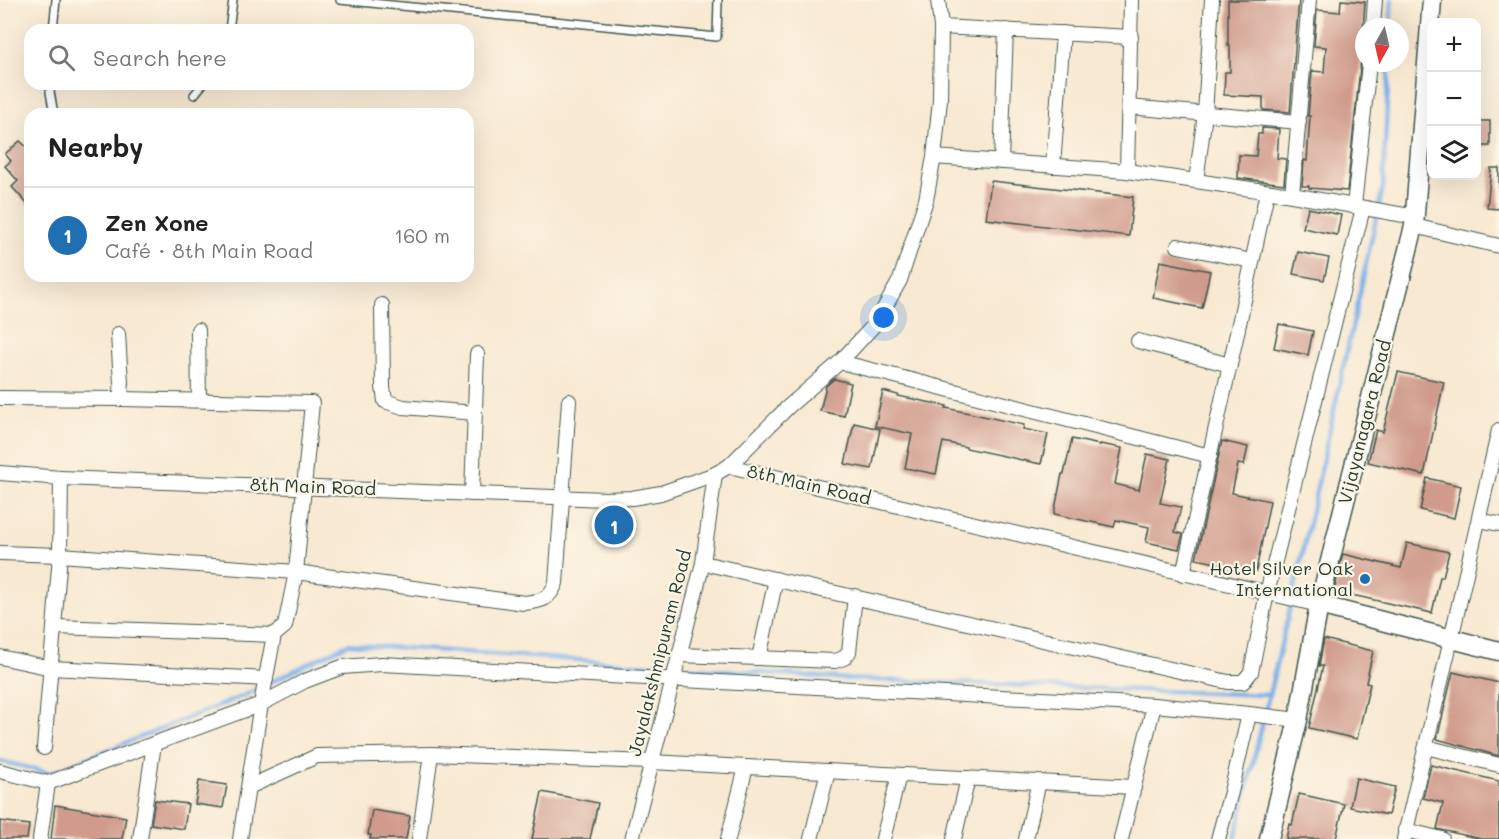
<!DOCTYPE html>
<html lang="en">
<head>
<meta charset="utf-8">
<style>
  body { margin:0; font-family:Mali,sans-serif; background:#f6f6f6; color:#222 }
  .controls { position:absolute; right:18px; top:18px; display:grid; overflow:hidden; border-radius:12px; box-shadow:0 6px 24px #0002 }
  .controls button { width:54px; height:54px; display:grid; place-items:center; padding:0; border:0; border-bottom:2px solid #e0e0e0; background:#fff; color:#222; font:30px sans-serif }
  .compass { position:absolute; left:1355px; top:18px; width:54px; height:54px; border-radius:50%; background:#fff; box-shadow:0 6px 24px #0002; rotate:188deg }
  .you { position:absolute; left:884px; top:318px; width:21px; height:21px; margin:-15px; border:4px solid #fff; border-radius:50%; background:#1a73e8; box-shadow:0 0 0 9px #1a73e833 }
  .badge { display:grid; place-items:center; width:39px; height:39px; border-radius:50%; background:#1f6fb2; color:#fff; font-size:20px; font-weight:700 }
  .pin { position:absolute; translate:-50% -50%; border:3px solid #fff; box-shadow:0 2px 6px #0006 }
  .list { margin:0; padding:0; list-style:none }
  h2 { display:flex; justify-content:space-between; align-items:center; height:78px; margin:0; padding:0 24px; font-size:26px }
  h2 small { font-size:20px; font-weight:400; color:#767676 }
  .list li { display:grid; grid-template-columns:39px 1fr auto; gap:18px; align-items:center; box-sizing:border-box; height:96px; padding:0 24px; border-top:2px solid #e0e0e0 }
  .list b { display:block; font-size:22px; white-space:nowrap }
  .list p { margin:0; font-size:20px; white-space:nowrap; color:#767676 }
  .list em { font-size:20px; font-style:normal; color:#767676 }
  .icon { flex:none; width:33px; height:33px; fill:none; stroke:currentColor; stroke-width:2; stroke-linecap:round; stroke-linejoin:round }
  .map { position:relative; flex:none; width:1499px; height:839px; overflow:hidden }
  .search { position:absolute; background:#fff; box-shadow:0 6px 24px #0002; left:24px; top:24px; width:450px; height:66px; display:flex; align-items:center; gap:15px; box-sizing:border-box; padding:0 21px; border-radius:18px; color:#767676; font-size:22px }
  .panel { position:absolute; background:#fff; box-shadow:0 6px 24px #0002; left:24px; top:108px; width:450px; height:174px; border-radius:18px }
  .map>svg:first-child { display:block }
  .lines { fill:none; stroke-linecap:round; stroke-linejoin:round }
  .stream { stroke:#7db1ea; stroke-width:4.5 }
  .building { fill:#d09b8c }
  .service-casing { stroke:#40574c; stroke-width:10 }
  .minor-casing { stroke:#40574c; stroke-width:16 }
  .tertiary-casing { stroke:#40574c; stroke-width:21 }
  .service { stroke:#fff; stroke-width:7 }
  .minor { stroke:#fff; stroke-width:14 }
  .tertiary { stroke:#fff; stroke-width:18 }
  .poi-dot { fill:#1f6fb2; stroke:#fcf5e5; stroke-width:2 }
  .labels { text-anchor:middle; stroke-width:4.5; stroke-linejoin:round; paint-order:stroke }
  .street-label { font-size:18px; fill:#1f3d34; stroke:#fcf5e5 }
  .poi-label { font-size:18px; fill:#1f3d34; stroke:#fcf5e5; text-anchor:end }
</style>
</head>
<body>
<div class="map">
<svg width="1499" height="839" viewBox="0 0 1499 839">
  <rect width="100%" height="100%" fill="#fcf5e5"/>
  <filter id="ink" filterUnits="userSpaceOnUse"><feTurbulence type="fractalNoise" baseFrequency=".0167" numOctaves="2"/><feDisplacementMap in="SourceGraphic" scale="12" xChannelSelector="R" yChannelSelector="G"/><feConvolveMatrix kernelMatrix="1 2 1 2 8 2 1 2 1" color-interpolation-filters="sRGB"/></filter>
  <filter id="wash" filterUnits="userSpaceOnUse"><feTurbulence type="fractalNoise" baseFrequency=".008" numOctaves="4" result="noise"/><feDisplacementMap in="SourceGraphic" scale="24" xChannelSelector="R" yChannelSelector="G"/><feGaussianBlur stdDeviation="1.35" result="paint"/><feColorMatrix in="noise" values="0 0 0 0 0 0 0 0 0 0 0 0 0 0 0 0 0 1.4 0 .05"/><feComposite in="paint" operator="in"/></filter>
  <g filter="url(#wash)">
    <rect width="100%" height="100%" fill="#f8e9d2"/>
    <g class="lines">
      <g class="stream">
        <polyline points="1390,27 1392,0"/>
        <polyline points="269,683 348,644 850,679 1269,695 1298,574 1383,187 1389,63"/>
        <polyline points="0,761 50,773 243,696 261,687"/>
        <polyline points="1235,839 1269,695"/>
      </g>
    </g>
    <g id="blocks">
      <g class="building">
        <polygon points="1228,0 1299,0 1290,112 1263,110 1263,97 1224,95 1225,72 1230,72 1230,45 1228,45"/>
        <polygon points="1341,0 1365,2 1361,59 1347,191 1309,188 1309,186 1302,186 1304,160 1307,161 1310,116 1308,116 1312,71 1324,72 1326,47 1314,46 1317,10 1340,12"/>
        <rect x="1476" y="121" width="14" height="25"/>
        <polygon points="1262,128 1279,129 1277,158 1286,159 1284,184 1238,178 1239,155 1256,156 1258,134 1262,134"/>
        <polygon points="20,141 30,150 30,207 12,187 18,181 5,166 11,161 5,154"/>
        <polygon points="1491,168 1499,168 1499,209 1487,208"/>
        <polygon points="991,181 1133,197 1129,236 986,219"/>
        <polygon points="1308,208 1341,215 1337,235 1303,228"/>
        <polygon points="1298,252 1329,258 1324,280 1293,274"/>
        <polygon points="1160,261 1210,271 1202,308 1153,298"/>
        <polygon points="1279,324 1313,331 1308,355 1274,348"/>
        <polygon points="1398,372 1444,382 1424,475 1368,462 1376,430 1383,432"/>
        <polygon points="834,379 851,383 844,416 820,411 826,386"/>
        <polygon points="883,391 898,395 898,396 947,406 946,408 1024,425 1023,429 1048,434 1041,464 966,448 966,447 943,442 936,474 905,468 912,434 875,426"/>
        <polygon points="854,423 880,429 872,469 845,464"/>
        <polygon points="1072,439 1100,445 1100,444 1122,448 1115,484 1139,490 1147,454 1170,459 1160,503 1181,507 1175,532 1183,534 1179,549 1146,542 1149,527 1116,520 1114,527 1054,514 1062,474 1064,474"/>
        <polygon points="1222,441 1248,447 1244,465 1238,464 1232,493 1270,501 1256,571 1196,559"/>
        <polygon points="1427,478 1461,486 1454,518 1420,510"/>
        <polygon points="1407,543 1449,552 1443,577 1440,577 1432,613 1334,591 1343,554 1401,568"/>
        <polygon points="1324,639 1373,651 1366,683 1370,684 1357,739 1309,728 1323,666 1319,666"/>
        <polygon points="1453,672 1499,683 1499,756 1437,739"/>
        <polygon points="1431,765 1499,781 1499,839 1481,839 1437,829 1443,803 1423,798"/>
        <polygon points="1356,778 1395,787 1388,815 1350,807"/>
        <polygon points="199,781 227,785 223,808 195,804"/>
        <polygon points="542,792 598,803 590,839 532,839"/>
        <polygon points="1299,794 1344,804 1336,839 1286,839 1289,824 1292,825"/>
        <polygon points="155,800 188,804 184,829 151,824"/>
        <polygon points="55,805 126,817 122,839 51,839"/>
        <polygon points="372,810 410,816 406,839 370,839 371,835 368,835"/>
        <polygon points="0,821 29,825 27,839 0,839"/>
      </g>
    </g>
  </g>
  <g filter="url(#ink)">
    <use href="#blocks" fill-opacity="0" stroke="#40574c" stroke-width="1.5"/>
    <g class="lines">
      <g class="service-casing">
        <g id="service">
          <polyline points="340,0 717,37 718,0"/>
          <polyline points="53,30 56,0"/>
          <polyline points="229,30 233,0"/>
          <polyline points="51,84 50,92 54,114"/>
          <polyline points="194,95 203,84"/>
        </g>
      </g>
      <g class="minor-casing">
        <g id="minor">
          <polyline points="941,27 1131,37"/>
          <polyline points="1373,27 1375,0"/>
          <polyline points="1129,107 1299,122"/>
          <polyline points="934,157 1127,171 1292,195 1415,217"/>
          <polyline points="1001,162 1006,30"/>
          <polyline points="1053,166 1063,33"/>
          <polyline points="1127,171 1131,0"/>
          <polyline points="1196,181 1205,114 1212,0"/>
          <polyline points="1292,195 1309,0"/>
          <polyline points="1354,206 1369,63"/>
          <polyline points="1414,226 1499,246"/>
          <polyline points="1178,246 1252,261"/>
          <polyline points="382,305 383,387 385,401 403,407 475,413"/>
          <polyline points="198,330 199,400"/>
          <polyline points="118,334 122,399"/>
          <polyline points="1138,341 1230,365"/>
          <polyline points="840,362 1210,456"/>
          <polyline points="0,398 122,399 312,403 296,572 285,626 274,635 261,704 240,839"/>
          <polyline points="729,466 1319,605"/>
          <polyline points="0,473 61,478 605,499 632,498 661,493 715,474 729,466 788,407 840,362 876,323 900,280 926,200 934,157 940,100 941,27 938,0"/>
          <polyline points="472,494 477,354"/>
          <polyline points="1479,520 1499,524"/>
          <path d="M0,553L60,555L296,572L524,603C542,601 549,600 556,583L569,401"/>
          <polyline points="703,563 1228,682 1243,682 1251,672 1267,593 1363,208"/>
          <polyline points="1183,574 1236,338 1267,192"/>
          <polyline points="55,627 274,635"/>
          <polyline points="679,655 835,661 844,658 849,652 855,596"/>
          <polyline points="0,657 51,668 266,679"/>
          <polyline points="759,658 776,579"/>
          <polyline points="1426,747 1499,765"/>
          <polyline points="44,748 60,555 61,478"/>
          <polyline points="0,771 48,783 261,704 305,681 342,667 382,664 1154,705 1249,714 1298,720"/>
          <polyline points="249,787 317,756 431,754 651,762 1134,787"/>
          <polyline points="1405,830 1442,839"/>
          <polyline points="40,839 48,783"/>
          <polyline points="140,839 154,744"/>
          <polyline points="419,839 431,754"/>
          <polyline points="632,839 703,563 715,474"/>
          <polyline points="728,839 746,767"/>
          <polyline points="811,839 828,771"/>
          <polyline points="883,839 899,775"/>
          <polyline points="954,839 968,778"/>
          <polyline points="1026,839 1039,781"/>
          <polyline points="1121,839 1154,705"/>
          <polyline points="1218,839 1231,792 1249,714"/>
          <polyline points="1404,839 1451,639 1499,430"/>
        </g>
      </g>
      <g class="tertiary-casing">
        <g id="tertiary">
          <polyline points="1319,605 1499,651"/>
          <polyline points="1269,839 1298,720 1319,605 1414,226 1432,0"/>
        </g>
      </g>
      <use href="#service" class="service"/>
      <use href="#minor" class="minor"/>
      <use href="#tertiary" class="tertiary"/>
    </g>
  </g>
  <circle class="poi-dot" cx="1365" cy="579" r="6"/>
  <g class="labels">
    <g class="street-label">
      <text transform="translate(1365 422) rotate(-76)" y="6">Vijayanagara Road</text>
      <text transform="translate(809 485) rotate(13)" y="6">8th Main Road</text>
      <text transform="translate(313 487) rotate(2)" y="6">8th Main Road</text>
      <text transform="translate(660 653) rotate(-76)" y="6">Jayalakshmipuram Road</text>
    </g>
    <g class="poi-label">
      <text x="1353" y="575">Hotel Silver Oak<tspan x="1353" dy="21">International</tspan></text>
    </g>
  </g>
</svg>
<div class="controls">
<button>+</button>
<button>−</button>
<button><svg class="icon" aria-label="layers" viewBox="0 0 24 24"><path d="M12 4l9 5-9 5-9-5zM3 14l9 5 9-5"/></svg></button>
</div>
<svg class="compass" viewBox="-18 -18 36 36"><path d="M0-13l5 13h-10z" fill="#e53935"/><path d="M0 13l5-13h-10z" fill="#767676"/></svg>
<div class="you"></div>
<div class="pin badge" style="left:614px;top:525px">1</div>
<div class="search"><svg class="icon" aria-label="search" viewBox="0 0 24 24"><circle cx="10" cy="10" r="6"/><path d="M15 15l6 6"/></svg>Search here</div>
<section class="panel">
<h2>Nearby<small></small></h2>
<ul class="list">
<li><span class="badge">1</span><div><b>Zen Xone</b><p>Café · 8th Main Road</p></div><em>160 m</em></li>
</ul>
</section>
</div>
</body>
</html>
